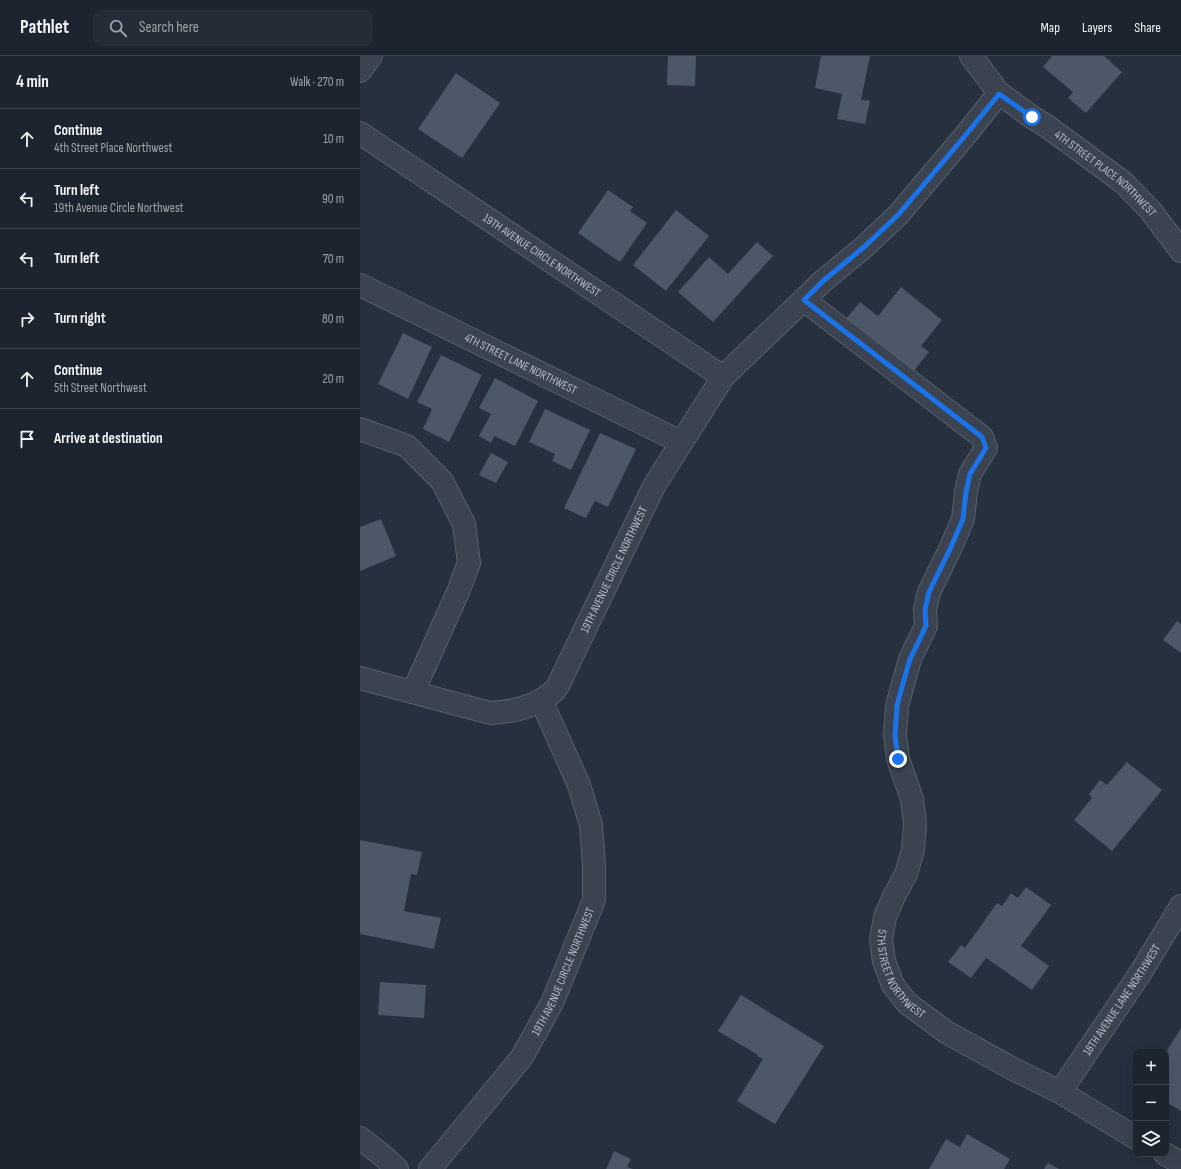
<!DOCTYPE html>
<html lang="en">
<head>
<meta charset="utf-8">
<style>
  body { margin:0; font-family:"Sofia Sans Condensed",sans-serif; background:#252c37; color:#f1f3f6 }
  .controls { position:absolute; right:12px; bottom:12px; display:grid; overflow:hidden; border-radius:8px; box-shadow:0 4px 16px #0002 }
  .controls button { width:36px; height:36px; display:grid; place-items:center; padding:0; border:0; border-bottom:1px solid #3a414b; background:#1c242f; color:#f1f3f6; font:20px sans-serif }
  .stop { position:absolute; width:12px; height:12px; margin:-9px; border:3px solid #1a73e8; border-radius:50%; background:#fff }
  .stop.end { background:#1a73e8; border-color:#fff; box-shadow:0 1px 4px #0008 }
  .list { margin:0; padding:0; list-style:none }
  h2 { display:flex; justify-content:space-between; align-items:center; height:52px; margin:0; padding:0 16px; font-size:17px }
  h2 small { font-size:13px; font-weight:400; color:#a0a4aa }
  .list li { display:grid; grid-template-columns:26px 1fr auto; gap:12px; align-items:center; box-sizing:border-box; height:60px; padding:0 16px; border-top:1px solid #3a414b }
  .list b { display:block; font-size:15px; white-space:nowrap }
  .list p { margin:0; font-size:13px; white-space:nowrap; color:#a0a4aa }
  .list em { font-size:13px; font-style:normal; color:#a0a4aa }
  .icon { flex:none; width:22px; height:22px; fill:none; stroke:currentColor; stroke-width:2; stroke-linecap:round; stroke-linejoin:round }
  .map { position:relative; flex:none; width:821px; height:1113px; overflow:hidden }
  header { display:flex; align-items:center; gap:24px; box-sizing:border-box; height:56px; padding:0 20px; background:#1c242f; border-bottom:1px solid #3a414b }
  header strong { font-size:19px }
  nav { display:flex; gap:22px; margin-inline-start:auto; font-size:14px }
  .search { width:280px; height:36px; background:#252c37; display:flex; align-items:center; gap:10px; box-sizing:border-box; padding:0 14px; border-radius:8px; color:#a0a4aa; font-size:15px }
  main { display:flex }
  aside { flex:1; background:#1c242f }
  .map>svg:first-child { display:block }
  .building { fill:#4c5768 }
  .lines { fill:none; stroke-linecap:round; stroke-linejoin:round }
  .minor-casing { stroke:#58606d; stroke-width:24 }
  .minor { stroke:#3a434f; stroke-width:22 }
  .route { stroke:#1a73e8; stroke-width:5 }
  .labels { text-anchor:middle; stroke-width:4; stroke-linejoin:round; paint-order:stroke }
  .street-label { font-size:12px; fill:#b7beca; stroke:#1f2734 }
</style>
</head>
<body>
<header>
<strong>Pathlet</strong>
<div class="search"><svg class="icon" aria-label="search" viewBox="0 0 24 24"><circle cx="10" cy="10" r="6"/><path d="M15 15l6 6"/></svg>Search here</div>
<nav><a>Map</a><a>Layers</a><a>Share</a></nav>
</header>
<main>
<aside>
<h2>4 min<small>Walk · 270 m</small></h2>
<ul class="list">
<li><svg class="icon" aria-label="ahead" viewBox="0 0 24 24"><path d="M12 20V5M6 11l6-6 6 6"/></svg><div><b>Continue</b><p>4th Street Place Northwest</p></div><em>10 m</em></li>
<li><svg class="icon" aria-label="left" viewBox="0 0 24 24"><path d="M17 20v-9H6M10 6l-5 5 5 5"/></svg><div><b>Turn left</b><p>19th Avenue Circle Northwest</p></div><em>90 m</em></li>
<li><svg class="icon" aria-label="left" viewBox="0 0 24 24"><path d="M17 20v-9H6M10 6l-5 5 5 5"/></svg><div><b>Turn left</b></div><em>70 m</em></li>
<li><svg class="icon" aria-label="right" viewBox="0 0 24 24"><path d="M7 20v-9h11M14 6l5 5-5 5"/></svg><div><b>Turn right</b></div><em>80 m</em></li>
<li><svg class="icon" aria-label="ahead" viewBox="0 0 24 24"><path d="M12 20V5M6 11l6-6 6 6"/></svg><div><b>Continue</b><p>5th Street Northwest</p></div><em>20 m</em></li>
<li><svg class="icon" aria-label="arrive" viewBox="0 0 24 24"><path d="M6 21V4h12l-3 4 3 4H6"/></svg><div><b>Arrive at destination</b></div></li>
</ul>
</aside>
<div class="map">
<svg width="821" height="1113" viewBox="0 0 821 1113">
  <rect width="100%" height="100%" fill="#26303f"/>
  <g class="building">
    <polygon points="308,0 336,0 335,30 307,29"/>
    <polygon points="461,0 510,0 501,44 510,45 505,68 477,63 482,38 455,32"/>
    <polygon points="692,0 744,0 762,16 726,57 708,42 713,36 683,11"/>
    <polygon points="96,17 140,47 102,102 58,73"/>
    <polygon points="248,134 273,151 270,155 287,167 260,206 218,177"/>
    <polygon points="316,154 349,180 306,235 273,209"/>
    <polygon points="397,186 413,200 353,266 318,236 349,201 368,218"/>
    <polygon points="541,231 582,264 561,290 569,296 552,317 485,264 500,246 518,260"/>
    <polygon points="43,277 72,291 48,343 18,328"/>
    <polygon points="81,299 122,319 89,386 63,373 72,353 57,346"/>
    <polygon points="135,322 178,345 155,390 134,380 131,387 119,380 131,358 119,352"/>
    <polygon points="185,353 230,374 211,414 192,405 195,398 169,386"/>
    <polygon points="240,377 276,393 248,451 235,445 226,462 204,452"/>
    <polygon points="131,397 148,406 136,427 119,419"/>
    <polygon points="21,463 36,500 0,515 0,471"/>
    <polygon points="817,565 821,568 821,597 803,584"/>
    <polygon points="767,706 802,734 752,795 714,764 732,742 729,738 740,724 747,729"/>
    <polygon points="0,784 62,796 57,819 51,818 44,855 81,862 74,893 0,878"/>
    <polygon points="666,831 691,849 661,890 689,910 672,934 626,902 611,922 588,906 601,889 605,892 637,847 642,850 651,837 658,842"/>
    <polygon points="20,926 66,929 64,962 18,959"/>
    <polygon points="381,939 464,990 415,1068 377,1045 403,1003 397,1000 398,999 358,975"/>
    <polygon points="821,972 821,1055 806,1046 806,996"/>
    <polygon points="607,1078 650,1103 644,1113 569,1113 586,1083 600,1091"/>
    <polygon points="254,1095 271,1103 267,1111 273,1113 246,1113"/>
    <polygon points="688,1107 699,1113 684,1113"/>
  </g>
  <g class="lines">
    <g class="minor-casing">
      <g id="minor">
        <path id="s1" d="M611,0L639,37L672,61L688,71L764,127L791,155L821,195"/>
        <polyline points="0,15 11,0"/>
        <path id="s2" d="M0,77L363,321"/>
        <path id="s3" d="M0,229L321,386"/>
        <path id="s4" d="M444,244L622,381L626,392L610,418L606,436L603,463L591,491L569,536L565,553L566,570L550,603L537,650L535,679L538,703L552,743L555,768L553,794L546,818L534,840L525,861L521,884L524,905L533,929L547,947L586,976L653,1013L700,1036L776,1082"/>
        <polyline points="0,373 47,390 82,425 104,468 109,507 98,536 53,636"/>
        <path id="s5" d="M0,622L130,657C152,656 176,651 194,635C198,631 201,624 203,619L294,430L363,321L463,225L504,191L538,159L604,81L639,37"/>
        <path id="s6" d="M700,1036L781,916L821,850"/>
        <polyline points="0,1082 22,1099 37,1113"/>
        <polyline points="805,1098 821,1107"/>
        <path id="s7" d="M70,1113L162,1001L192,947L234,844V810L231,769L219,729L181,644"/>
      </g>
    </g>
    <use href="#minor" class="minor"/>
  </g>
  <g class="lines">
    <polyline class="route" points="538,703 535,679 537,650 540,638 550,603 566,570 565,553 569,536 591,491 603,463 606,436 610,418 626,392 622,381 444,244 463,225 504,191 538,159 604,81 639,38 672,61"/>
  </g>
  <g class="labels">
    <g class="street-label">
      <text dy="4" stroke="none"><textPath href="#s1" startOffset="180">4TH STREET PLACE NORTHWEST</textPath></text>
      <text dy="4" stroke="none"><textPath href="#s2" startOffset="219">19TH AVENUE CIRCLE NORTHWEST</textPath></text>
      <text dy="4" stroke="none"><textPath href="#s3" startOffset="179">4TH STREET LANE NORTHWEST</textPath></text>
      <text dy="4" stroke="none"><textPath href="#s5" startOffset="339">19TH AVENUE CIRCLE NORTHWEST</textPath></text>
      <text dy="4" stroke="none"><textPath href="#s7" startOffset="240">19TH AVENUE CIRCLE NORTHWEST</textPath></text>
      <text dy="4" stroke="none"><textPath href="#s4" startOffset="796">5TH STREET NORTHWEST</textPath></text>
      <text dy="4" stroke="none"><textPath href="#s6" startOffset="111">18TH AVENUE LANE NORTHWEST</textPath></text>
    </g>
  </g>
</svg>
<div class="controls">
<button>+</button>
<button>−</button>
<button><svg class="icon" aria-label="layers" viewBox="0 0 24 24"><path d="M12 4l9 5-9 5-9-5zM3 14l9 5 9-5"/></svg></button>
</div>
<div class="stop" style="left:672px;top:61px"></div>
<div class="stop end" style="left:538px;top:703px"></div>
</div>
</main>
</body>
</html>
